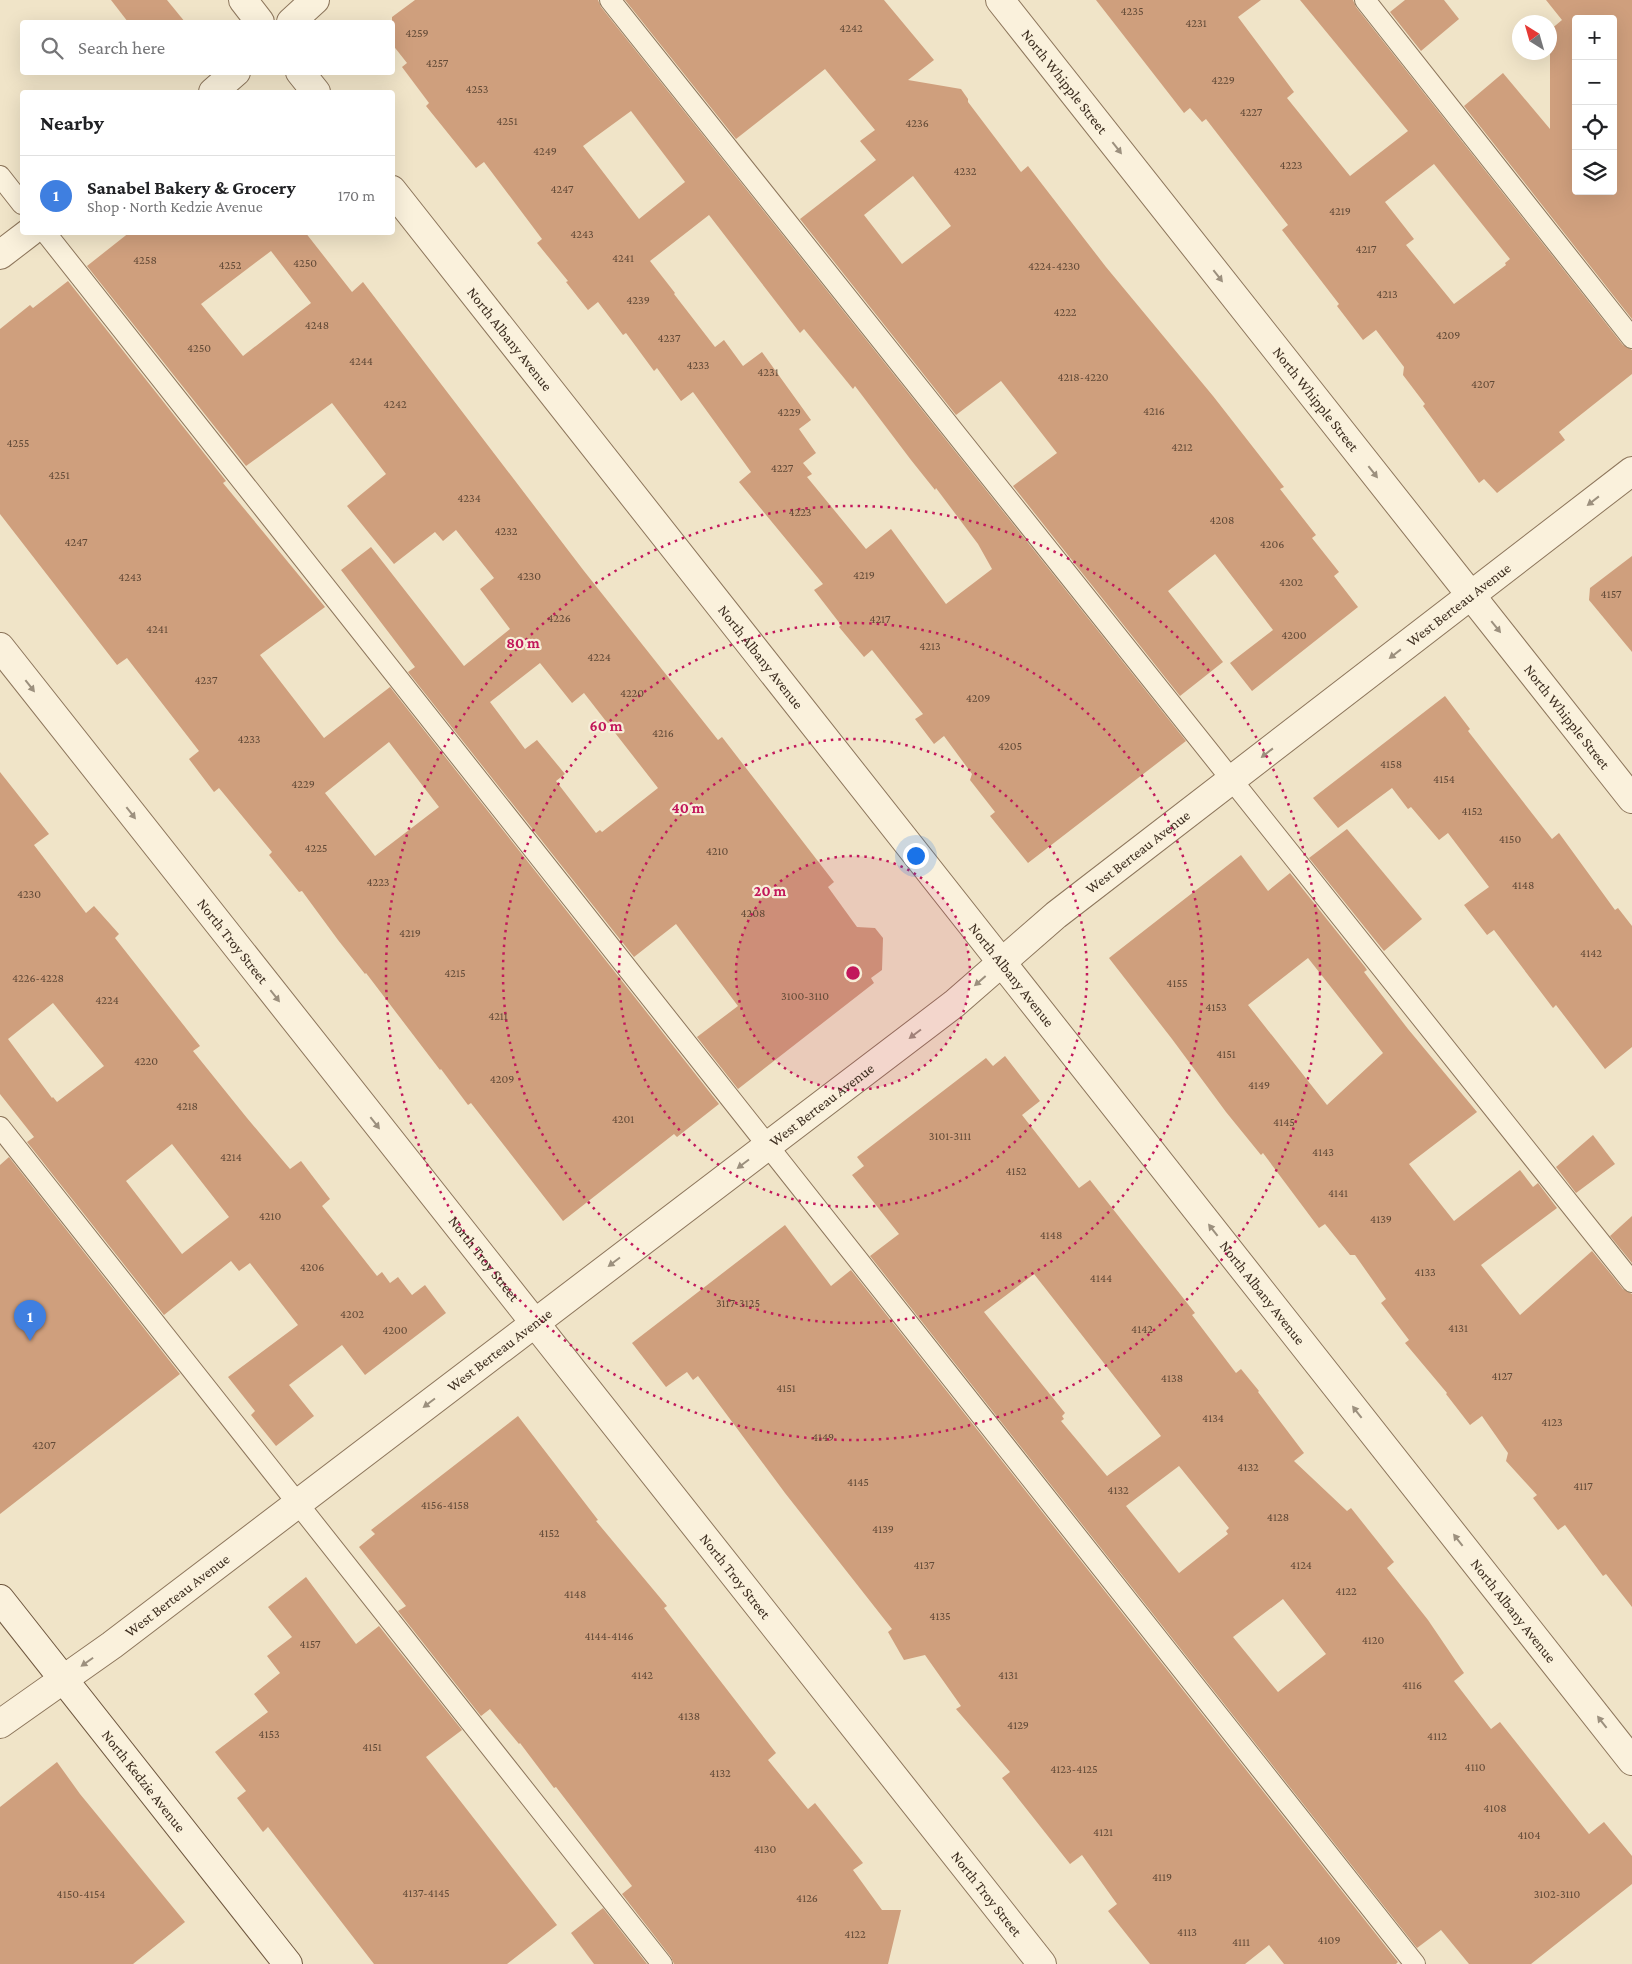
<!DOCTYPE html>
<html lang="en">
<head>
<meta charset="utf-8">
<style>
  body { margin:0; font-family:"Crimson Pro",serif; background:#f2f2f2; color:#202124 }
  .controls { position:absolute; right:15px; top:15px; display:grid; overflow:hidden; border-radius:5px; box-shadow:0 5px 20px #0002 }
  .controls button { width:45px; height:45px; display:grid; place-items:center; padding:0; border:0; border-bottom:1px solid #e0e0e0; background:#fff; color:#202124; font:25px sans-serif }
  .compass { position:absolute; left:1512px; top:15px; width:45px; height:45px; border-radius:50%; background:#fff; box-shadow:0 5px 20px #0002; rotate:323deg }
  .you { position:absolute; left:915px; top:855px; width:18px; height:18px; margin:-12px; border:4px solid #fff; border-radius:50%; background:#1a73e8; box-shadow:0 0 0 8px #1a73e833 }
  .badge { display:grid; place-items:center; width:32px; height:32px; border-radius:50%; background:#9e2a2b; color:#fff; font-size:16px; font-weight:700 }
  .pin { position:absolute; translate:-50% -41px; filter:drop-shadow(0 1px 2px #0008) }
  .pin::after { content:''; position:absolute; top:26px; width:18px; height:15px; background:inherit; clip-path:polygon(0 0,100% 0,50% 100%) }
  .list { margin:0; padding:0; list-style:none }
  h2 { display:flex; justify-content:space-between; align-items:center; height:65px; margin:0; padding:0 20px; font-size:21px }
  h2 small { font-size:16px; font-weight:400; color:#757577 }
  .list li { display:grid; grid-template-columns:32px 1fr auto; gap:15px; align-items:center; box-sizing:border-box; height:80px; padding:0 20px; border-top:1px solid #e0e0e0 }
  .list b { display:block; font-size:19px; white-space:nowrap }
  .list p { margin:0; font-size:16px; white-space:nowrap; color:#757577 }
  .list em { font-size:16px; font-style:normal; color:#757577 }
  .icon { flex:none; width:28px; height:28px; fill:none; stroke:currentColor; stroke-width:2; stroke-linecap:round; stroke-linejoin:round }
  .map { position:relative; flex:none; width:1632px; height:1964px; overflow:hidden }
  .search { position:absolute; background:#fff; box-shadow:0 5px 20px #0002; left:20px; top:20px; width:375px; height:55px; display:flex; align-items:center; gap:12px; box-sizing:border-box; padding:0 18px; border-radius:5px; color:#757577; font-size:19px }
  .panel { position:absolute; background:#fff; box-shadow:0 5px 20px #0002; left:20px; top:90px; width:375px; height:145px; border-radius:5px }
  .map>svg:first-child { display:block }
  .building { fill:#cf9f7d; fill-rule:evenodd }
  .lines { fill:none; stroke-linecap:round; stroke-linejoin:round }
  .lane-casing { stroke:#8d765c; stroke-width:22 }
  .street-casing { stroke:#8d765c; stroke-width:30 }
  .secondary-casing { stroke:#6f573f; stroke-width:30 }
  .lane { stroke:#faf1dc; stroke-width:20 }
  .street { stroke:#faf1dc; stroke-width:28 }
  .secondary { stroke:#faf1dc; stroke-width:28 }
  .oneway { fill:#9c907e }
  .ring { fill:none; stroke:#c2185b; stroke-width:2.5; stroke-dasharray:2.5 5 }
  .labels { text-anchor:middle; stroke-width:4.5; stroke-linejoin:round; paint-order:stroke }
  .number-label { font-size:12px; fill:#624a37 }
  .street-label { font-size:15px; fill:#3d2e20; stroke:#f7eed8 }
  .centre { fill:#c2185b; stroke:#f7eed8; stroke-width:2.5 }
  .ring-label { font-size:15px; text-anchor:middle; font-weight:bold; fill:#c2185b; stroke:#f7eed8; stroke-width:4.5; stroke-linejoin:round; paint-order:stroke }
</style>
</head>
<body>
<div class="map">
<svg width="1632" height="1964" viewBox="0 0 1632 1964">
  <rect width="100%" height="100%" fill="#f0e4c8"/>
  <g class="building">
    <polygon points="111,0 167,0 185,22 128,22"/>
    <path d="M415,0H598L601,7L1186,741L1028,863L990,816L995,812L970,780L972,774L944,736L934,744L915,719L923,714L872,650L864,657L839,627L841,625L814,590L823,584L739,482L751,472L693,392L681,401L657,368L654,371L626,333L623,335L598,302L588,310L566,282L568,281L537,243L542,239L484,162L476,168L426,106L429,103L402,67L407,63L392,44V17ZM631,111L685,182L639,219L583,146ZM709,215L800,333L804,329L853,389L855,386L911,460L935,490L936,488L978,544L992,569L946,604L891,529L866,549L807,477L812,474L803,463L816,453L799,429L811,420L762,352L743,366L724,340L715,347L674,294L675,293L650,261Z"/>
    <path d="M625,0H884L934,60L908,80L961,89L968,99V102L1021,172L1028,166L1106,267L1213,396L1284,487L1280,489L1316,535L1312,538L1339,572L1334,576L1358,607L1252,691L1230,663L1273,630L1215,554L1168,591L1223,662L1180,696L1013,486L1057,453L1001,381L956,415L800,219L876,160L860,141L875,130L825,69L736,139ZM913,176L951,226L902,264L864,215Z"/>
    <path d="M1096,0H1261L1238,17L1294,92L1287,98L1350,176L1408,131L1300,0H1353L1356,7L1623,345L1632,350V374L1559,432L1565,440L1497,493L1484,479L1479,483L1423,406L1425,404L1403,375L1404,367L1376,330L1363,340L1337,306L1339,304L1282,230L1288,225L1206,119L1202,122L1190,108L1184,113ZM1434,164L1510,259L1505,263L1506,265L1454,304L1406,245L1414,239L1385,202Z"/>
    <polygon points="1405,0 1444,0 1459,19 1421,51 1390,12"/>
    <path d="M1546,0H1632V319L1464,106L1503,73L1550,129V30L1562,20ZM1576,19H1613V191H1576Z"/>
    <path d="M130,232H305L352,292L363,282L584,571L718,740L722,737L834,882L828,887L857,927L875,928L883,938L882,970L871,978L874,983L738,1089L697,1037L738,1006L676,924L634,957L408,672L415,667L341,570L371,547L464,666L510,629L480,589L494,578L456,530L443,541L435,532L394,564L347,506L386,474L332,403L246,466L87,266ZM271,251L311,303L243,356L201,304ZM540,663L572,703L584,693L658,788L602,832L600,830L596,833L556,781L565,774L537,740L525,749L490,702Z"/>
    <path d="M68,281L226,481L223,483L325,607L260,655L324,738L390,687L719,1104L677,1137L674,1134L563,1221L471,1103L468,1105L441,1069L440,1070L366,973L365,974L338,940L302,891L299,892L269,855L272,852L219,788L214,792L189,759L199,751L127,658L117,665L0,514V329L30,305L33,308ZM389,742L439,807L375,856L325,793Z"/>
    <polygon points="1632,556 1632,652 1589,600 1590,588"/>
    <polygon points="1445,696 1470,729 1468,731 1552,839 1559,833 1615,910 1618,908 1632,926 1632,1047 1605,1069 1556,1005 1553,1008 1494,930 1487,935 1464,905 1489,887 1448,833 1439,840 1411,807 1408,809 1392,788 1338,828 1313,798"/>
    <path d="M0,772L49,834L34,845L86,913L94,906L119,934L115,938L200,1046L193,1051L247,1118L290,1169L301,1161L330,1199L322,1206L377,1276L382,1272L390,1283L398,1277L412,1295L425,1285L446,1313L365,1375L342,1345L289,1385L314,1416L276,1446L251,1415L255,1411L228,1377L298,1325L250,1263L239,1271L231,1261L164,1315L27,1142L34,1137L0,1094ZM53,1003L104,1066L57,1102L53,1097L52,1098L8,1039ZM172,1144L229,1217L182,1254L126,1181Z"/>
    <polygon points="1347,829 1422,919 1384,951 1309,858"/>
    <path d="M1241,855L1268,891L1290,873L1365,967L1367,970L1364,972L1408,1029L1477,1112L1409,1164L1454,1221L1520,1170L1533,1187L1538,1183L1557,1208L1481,1265L1520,1315L1592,1251L1623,1289L1632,1294V1607L1606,1574L1603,1576L1565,1525L1558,1530L1533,1498L1537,1495L1506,1461L1508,1453L1482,1416L1470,1425L1446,1394L1447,1393L1405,1343L1409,1340L1381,1303L1386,1299L1355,1255H1350L1325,1224L1319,1228L1263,1153L1261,1155L1226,1112L1172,1039L1109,958ZM1308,958L1383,1053L1327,1105L1248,1005Z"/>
    <path d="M1005,1056L1040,1101L1022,1115L1079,1188L1090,1180L1195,1313L1192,1315L1236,1373L1241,1369L1259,1391L1258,1392L1304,1453L1294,1461L1347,1511L1351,1508L1394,1562L1387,1568L1428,1620L1464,1673L1454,1681L1491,1729L1500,1722L1589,1834L1604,1822L1632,1856V1884L1531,1964H1469L1441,1930L1417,1948L870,1256L899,1234L852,1175L864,1166L857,1157L986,1058L993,1066ZM1034,1274L1161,1436L1107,1476L1061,1421L1064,1419L1062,1416L1065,1413L984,1312ZM1179,1466L1229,1528L1226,1531L1228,1534L1179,1573L1126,1506ZM1283,1599L1326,1654L1278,1692L1233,1637Z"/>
    <polygon points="1593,1135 1615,1164 1576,1193 1556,1167"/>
    <polygon points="9,1157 180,1374 0,1514 0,1165"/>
    <polygon points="1632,1216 1632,1263 1610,1236"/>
    <polygon points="785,1225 831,1286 851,1270 1398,1962 1396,1964 1284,1964 1269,1945 1245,1964 1150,1964 1108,1911 1117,1904 1082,1855 1070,1864 1002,1778 1010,1772 956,1709 961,1706 925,1655 904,1660 888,1632 892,1629 785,1493 698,1376 693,1380 687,1372 666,1387 632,1343"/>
    <polygon points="518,1416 598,1520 596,1521 667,1606 664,1608 776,1753 768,1760 808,1809 815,1803 863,1863 853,1870 882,1910 901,1910 888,1964 674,1964 671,1957 622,1894 632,1886 556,1787 554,1788 520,1743 519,1744 490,1709 481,1716 398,1611 406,1606 359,1547 375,1534 371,1530"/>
    <polygon points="306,1577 356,1644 379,1626 462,1730 426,1757 557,1925 507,1964 374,1964 268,1827 263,1832 237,1798 246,1791 215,1752 268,1712 254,1694 280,1673 267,1656 292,1637 268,1607"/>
    <polygon points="57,1762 80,1794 185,1922 133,1964 0,1964 0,1807"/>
    <polygon points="603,1908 647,1964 594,1964 571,1933"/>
  </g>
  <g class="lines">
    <g class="lane-casing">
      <g id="lane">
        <polyline points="610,0 1632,1282"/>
        <polyline points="1365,0 1632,338"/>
        <polyline points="0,176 22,204"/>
        <polyline points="45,232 1415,1964"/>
        <polyline points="0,1127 662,1964"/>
      </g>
    </g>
    <g class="street-casing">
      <g id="street">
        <polyline points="243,0 260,22"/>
        <path id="s1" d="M1000,0L1632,799"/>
        <polyline points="291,22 315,0"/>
        <polyline points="300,72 316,92"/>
        <polyline points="213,92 236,72"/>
        <path id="s2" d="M392,190L1632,1761"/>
        <polyline points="0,255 30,232"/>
        <path id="s3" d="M0,647L1042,1964"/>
        <path id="s4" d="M0,1724L112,1645L954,1004L1056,915L1632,471"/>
      </g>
    </g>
    <g class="secondary-casing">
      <g id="secondary">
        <path id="s5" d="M0,1599L288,1964"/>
      </g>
    </g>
    <use href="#lane" class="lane"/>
    <use href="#street" class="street"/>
    <use href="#secondary" class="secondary"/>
  </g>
  <defs><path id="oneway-solid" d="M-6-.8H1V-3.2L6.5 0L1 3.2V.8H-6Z" transform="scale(1.25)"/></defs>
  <g class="oneway">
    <use href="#oneway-solid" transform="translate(1117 148) rotate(52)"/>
    <use href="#oneway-solid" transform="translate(1218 276) rotate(52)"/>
    <use href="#oneway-solid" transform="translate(1373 472) rotate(52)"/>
    <use href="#oneway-solid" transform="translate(1593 501) rotate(142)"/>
    <use href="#oneway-solid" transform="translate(1496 627) rotate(51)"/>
    <use href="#oneway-solid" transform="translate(1395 654) rotate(142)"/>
    <use href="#oneway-solid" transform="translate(30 686) rotate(52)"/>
    <use href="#oneway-solid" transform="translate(1267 753) rotate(142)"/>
    <use href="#oneway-solid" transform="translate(131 813) rotate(52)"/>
    <use href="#oneway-solid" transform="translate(980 981) rotate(139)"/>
    <use href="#oneway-solid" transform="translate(275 996) rotate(52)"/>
    <use href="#oneway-solid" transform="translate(915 1034) rotate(143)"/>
    <use href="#oneway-solid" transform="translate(375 1123) rotate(52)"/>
    <use href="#oneway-solid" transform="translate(743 1164) rotate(143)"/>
    <use href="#oneway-solid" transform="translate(1213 1230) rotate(-128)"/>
    <use href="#oneway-solid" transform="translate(614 1262) rotate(143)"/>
    <use href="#oneway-solid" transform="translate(429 1403) rotate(143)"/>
    <use href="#oneway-solid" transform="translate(1357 1412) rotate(-128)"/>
    <use href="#oneway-solid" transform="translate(1458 1540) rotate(-128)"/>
    <use href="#oneway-solid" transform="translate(87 1662) rotate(145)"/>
    <use href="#oneway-solid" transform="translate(1602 1722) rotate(-128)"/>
  </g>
  <circle cx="853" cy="973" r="117" fill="#c2185b" fill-opacity=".12"/>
  <g class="ring">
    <circle cx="853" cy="973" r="117"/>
    <circle cx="853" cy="973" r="234"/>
    <circle cx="853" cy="973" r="350"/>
    <circle cx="853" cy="973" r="467"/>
  </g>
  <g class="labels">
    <g class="number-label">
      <text x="1132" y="15">4235</text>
      <text x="1196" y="27">4231</text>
      <text x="851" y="32">4242</text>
      <text x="417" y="37">4259</text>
      <text x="437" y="67">4257</text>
      <text x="1223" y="84">4229</text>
      <text x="477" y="93">4253</text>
      <text x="1251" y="116">4227</text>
      <text x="507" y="125">4251</text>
      <text x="917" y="127">4236</text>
      <text x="545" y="155">4249</text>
      <text x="1291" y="169">4223</text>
      <text x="965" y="175">4232</text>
      <text x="562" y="193">4247</text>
      <text x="1340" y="215">4219</text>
      <text x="582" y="238">4243</text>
      <text x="1366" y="253">4217</text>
      <text x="623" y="262">4241</text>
      <text x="145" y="264">4258</text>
      <text x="305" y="267">4250</text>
      <text x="230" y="269">4252</text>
      <text x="1054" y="270">4224-4230</text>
      <text x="1387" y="298">4213</text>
      <text x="638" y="304">4239</text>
      <text x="1065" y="316">4222</text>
      <text x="317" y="329">4248</text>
      <text x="1448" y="339">4209</text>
      <text x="669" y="342">4237</text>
      <text x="199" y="352">4250</text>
      <text x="361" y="365">4244</text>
      <text x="698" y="369">4233</text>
      <text x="768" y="376">4231</text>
      <text x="1083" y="381">4218-4220</text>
      <text x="1483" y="388">4207</text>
      <text x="395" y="408">4242</text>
      <text x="1154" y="415">4216</text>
      <text x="789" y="416">4229</text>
      <text x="18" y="447">4255</text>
      <text x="1182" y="451">4212</text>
      <text x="782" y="472">4227</text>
      <text x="59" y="479">4251</text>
      <text x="469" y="502">4234</text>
      <text x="800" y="516">4223</text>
      <text x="1222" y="524">4208</text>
      <text x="506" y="535">4232</text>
      <text x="76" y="546">4247</text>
      <text x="1272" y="548">4206</text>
      <text x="864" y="579">4219</text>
      <text x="529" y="580">4230</text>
      <text x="130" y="581">4243</text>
      <text x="1291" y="586">4202</text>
      <text x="1611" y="598">4157</text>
      <text x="559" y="622">4226</text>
      <text x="880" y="623">4217</text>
      <text x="157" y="633">4241</text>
      <text x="1294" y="639">4200</text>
      <text x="930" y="650">4213</text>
      <text x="599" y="661">4224</text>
      <text x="206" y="684">4237</text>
      <text x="632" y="697">4220</text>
      <text x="978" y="702">4209</text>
      <text x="663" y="737">4216</text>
      <text x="249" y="743">4233</text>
      <text x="1010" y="750">4205</text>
      <text x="1391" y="768">4158</text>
      <text x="1444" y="783">4154</text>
      <text x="303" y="788">4229</text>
      <text x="1472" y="815">4152</text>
      <text x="1510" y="843">4150</text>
      <text x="316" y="852">4225</text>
      <text x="717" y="855">4210</text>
      <text x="378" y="886">4223</text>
      <text x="1523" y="889">4148</text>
      <text x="29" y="898">4230</text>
      <text x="753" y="917">4208</text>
      <text x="410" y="937">4219</text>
      <text x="1591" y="957">4142</text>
      <text x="455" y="977">4215</text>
      <text x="38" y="982">4226-4228</text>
      <text x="1177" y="987">4155</text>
      <text x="805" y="1000">3100-3110</text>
      <text x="107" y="1004">4224</text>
      <text x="1216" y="1011">4153</text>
      <text x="498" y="1020">4211</text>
      <text x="1226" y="1058">4151</text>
      <text x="146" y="1065">4220</text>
      <text x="502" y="1083">4209</text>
      <text x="1259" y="1089">4149</text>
      <text x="187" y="1110">4218</text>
      <text x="623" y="1123">4201</text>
      <text x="1284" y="1126">4145</text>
      <text x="950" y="1140">3101-3111</text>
      <text x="1323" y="1156">4143</text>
      <text x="231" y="1161">4214</text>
      <text x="1016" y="1175">4152</text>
      <text x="1338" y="1197">4141</text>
      <text x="270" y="1220">4210</text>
      <text x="1381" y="1223">4139</text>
      <text x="1051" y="1239">4148</text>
      <text x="312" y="1271">4206</text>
      <text x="1425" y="1276">4133</text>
      <text x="1101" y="1282">4144</text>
      <text x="738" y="1307">3117-3125</text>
      <text x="352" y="1318">4202</text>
      <text x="1458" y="1332">4131</text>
      <text x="1142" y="1333">4142</text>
      <text x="395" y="1334">4200</text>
      <text x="1502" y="1380">4127</text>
      <text x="1172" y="1382">4138</text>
      <text x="786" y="1392">4151</text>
      <text x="1213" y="1422">4134</text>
      <text x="1552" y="1426">4123</text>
      <text x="823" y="1441">4149</text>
      <text x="44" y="1449">4207</text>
      <text x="1248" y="1471">4132</text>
      <text x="858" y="1486">4145</text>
      <text x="1583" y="1490">4117</text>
      <text x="1118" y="1494">4132</text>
      <text x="445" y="1509">4156-4158</text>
      <text x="1278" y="1521">4128</text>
      <text x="883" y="1533">4139</text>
      <text x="549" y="1537">4152</text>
      <text x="924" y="1569">4137</text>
      <text x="1301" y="1569">4124</text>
      <text x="1346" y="1595">4122</text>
      <text x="575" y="1598">4148</text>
      <text x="940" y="1620">4135</text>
      <text x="609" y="1640">4144-4146</text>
      <text x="1373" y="1644">4120</text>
      <text x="310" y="1648">4157</text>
      <text x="642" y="1679">4142</text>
      <text x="1008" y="1679">4131</text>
      <text x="1412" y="1689">4116</text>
      <text x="689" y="1720">4138</text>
      <text x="1018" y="1729">4129</text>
      <text x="269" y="1738">4153</text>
      <text x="1437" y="1740">4112</text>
      <text x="372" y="1751">4151</text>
      <text x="1475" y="1771">4110</text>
      <text x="1074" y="1773">4123-4125</text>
      <text x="720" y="1777">4132</text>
      <text x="1495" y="1812">4108</text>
      <text x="1103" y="1836">4121</text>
      <text x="1529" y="1839">4104</text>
      <text x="765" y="1853">4130</text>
      <text x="1162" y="1881">4119</text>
      <text x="426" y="1897">4137-4145</text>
      <text x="81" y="1898">4150-4154</text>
      <text x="1557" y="1898">3102-3110</text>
      <text x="807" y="1902">4126</text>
      <text x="1187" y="1936">4113</text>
      <text x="855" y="1938">4122</text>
      <text x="1329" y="1944">4109</text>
      <text x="1241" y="1946">4111</text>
    </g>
    <g class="street-label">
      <text dy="5" stroke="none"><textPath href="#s1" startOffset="104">North Whipple Street</textPath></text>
      <text dy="5" stroke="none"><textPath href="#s2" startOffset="190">North Albany Avenue</textPath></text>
      <text dy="5" stroke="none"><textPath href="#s1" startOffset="509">North Whipple Street</textPath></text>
      <text dy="5" stroke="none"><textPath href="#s4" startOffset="1839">West Berteau Avenue</textPath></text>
      <text dy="5" stroke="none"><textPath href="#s2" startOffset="595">North Albany Avenue</textPath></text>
      <text dy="5" stroke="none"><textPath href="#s1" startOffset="914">North Whipple Street</textPath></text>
      <text dy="5" stroke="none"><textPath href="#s4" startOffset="1434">West Berteau Avenue</textPath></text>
      <text dy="5" stroke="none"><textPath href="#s3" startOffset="375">North Troy Street</textPath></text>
      <text dy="5" stroke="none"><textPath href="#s2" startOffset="1000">North Albany Avenue</textPath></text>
      <text dy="5" stroke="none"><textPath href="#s4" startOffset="1029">West Berteau Avenue</textPath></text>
      <text dy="5" stroke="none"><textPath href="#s3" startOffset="780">North Troy Street</textPath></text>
      <text dy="5" stroke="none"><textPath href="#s2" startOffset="1405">North Albany Avenue</textPath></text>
      <text dy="5" stroke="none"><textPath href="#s4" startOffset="624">West Berteau Avenue</textPath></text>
      <text dy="5" stroke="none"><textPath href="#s3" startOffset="1185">North Troy Street</textPath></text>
      <text dy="5" stroke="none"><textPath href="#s4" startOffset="219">West Berteau Avenue</textPath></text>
      <text dy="5" stroke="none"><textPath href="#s2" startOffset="1810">North Albany Avenue</textPath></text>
      <text dy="5" stroke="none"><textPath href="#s5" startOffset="232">North Kedzie Avenue</textPath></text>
      <text dy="5" stroke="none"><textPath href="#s3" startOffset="1590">North Troy Street</textPath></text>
    </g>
  </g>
  <circle cx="853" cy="973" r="8" class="centre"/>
  <g class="ring-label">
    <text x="523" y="648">80 m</text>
    <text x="606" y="731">60 m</text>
    <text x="688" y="813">40 m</text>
    <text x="770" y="896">20 m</text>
  </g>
</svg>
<div class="controls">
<button>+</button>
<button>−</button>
<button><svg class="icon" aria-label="locate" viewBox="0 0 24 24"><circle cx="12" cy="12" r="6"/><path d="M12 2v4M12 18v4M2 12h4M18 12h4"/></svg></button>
<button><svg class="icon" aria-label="layers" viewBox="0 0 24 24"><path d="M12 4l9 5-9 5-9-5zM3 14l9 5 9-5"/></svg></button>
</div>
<svg class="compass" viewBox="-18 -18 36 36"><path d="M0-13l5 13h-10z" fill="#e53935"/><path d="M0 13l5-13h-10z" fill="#757577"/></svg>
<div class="you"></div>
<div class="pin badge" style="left:30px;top:1341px;background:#3f7fe0">1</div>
<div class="search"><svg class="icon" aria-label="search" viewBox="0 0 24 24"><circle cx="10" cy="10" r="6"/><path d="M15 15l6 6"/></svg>Search here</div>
<section class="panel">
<h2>Nearby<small></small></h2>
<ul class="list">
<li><span class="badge" style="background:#3f7fe0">1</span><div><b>Sanabel Bakery &amp; Grocery</b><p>Shop · North Kedzie Avenue</p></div><em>170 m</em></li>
</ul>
</section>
</div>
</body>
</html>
